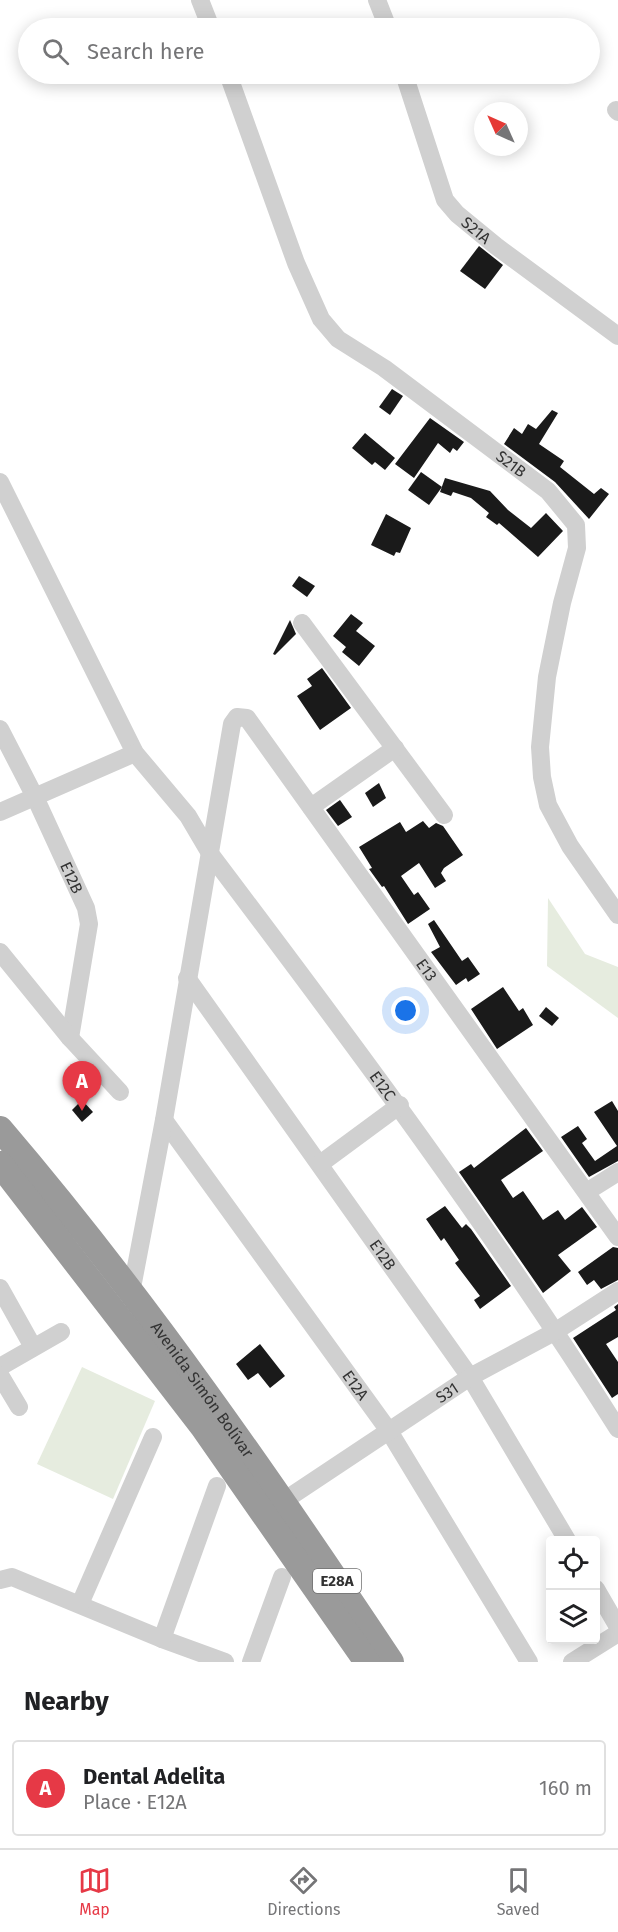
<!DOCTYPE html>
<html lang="en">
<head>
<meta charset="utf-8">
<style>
  body { margin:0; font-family:"Fira Sans",sans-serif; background:#f6f6f6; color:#202124 }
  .controls { position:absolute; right:18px; bottom:18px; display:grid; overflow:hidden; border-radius:6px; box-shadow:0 3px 15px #0003 }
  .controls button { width:54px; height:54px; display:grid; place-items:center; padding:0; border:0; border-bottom:2px solid #e0e0e0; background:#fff; color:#202124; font:30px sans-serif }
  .compass { position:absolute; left:474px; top:102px; width:54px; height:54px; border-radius:50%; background:#fff; box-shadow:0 3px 15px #0003; rotate:315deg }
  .you { position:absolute; left:406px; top:1011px; width:21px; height:21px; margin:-15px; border:4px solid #fff; border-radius:50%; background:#1a73e8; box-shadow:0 0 0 9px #1a73e833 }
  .badge { display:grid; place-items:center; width:39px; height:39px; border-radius:50%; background:#e63946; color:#fff; font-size:20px; font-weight:700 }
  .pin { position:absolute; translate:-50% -50px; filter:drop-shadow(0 2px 3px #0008) }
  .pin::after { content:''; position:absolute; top:32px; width:21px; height:18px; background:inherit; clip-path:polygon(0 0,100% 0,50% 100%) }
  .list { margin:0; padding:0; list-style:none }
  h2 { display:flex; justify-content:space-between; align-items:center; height:78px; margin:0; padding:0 24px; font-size:26px }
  h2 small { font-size:20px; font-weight:400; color:#757577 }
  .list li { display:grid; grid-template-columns:39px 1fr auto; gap:18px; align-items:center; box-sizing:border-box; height:96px; margin:0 12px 12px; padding:0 12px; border:2px solid #e0e0e0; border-radius:6px }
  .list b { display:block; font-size:22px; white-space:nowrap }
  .list p { margin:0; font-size:20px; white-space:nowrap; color:#757577 }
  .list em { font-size:20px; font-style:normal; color:#757577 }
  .icon { flex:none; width:33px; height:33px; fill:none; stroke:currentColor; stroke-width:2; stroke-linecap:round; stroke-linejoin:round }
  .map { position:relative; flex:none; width:618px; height:1662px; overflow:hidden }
  .search { position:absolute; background:#fff; box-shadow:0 3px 15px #0003; left:18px; right:18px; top:18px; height:66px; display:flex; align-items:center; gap:15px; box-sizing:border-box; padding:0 21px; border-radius:33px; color:#757577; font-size:22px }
  .sheet { height:186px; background:#fff }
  nav { display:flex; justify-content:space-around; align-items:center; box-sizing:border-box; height:84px; border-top:2px solid #e0e0e0; background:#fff; font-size:16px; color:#757577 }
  nav a { display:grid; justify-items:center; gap:3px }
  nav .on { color:#e63946 }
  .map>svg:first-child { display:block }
  .green { fill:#e6ecdf }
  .building { fill:#1a1a1a }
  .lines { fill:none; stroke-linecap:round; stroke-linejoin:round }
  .minor { stroke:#d0d0d0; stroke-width:18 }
  .highway { stroke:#9a9a9a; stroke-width:26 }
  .labels { text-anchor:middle; stroke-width:6; stroke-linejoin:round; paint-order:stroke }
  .shield { fill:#fff; stroke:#707070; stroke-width:1.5 }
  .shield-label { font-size:15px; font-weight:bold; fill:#333 }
  .street-label { font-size:16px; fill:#333; stroke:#fff }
</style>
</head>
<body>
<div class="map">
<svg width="618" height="1662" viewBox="0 0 618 1662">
  <rect width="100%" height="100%" fill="#fff"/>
  <g class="green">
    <polygon points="548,898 585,954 618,967 618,1018 547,966"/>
    <polygon points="82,1367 155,1401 113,1499 37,1464"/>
  </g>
  <g class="building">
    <polygon points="479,246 503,265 485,289 460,271"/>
    <polygon points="392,389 403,396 390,415 379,407"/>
    <polygon points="552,410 558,413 539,444 564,461 560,467 594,494 601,488 609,494 589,519 555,482 504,444 514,428 522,434 528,424 536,429"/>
    <polygon points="430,418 464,442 457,451 453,448 450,453 438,443 414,478 395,464"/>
    <polygon points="365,433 395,458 385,470 375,462 372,465 352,448"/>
    <polygon points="421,472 442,487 429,505 408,490"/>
    <polygon points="445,478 490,491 508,510 531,528 546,513 563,531 538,557 499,523 497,525 486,517 489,513 471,498 453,492 451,496 440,492"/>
    <polygon points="386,514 411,528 400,553 396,552 394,556 371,545"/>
    <polygon points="299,576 315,586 307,597 292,586"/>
    <polygon points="351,614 363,623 356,631 375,646 359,666 342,652 346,647 333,636"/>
    <polygon points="290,620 296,634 275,655 273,654"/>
    <polygon points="322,668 351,708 320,730 297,696 312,686 307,679"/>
    <polygon points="379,783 386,798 373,807 365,793"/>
    <polygon points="340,800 352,817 338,826 326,810"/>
    <polygon points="423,821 429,828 436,823 443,826 463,855 444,868 441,873 446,881 435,888 419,863 401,876 414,895 418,892 430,909 408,924 384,886 382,887 369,869 372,868 359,847 400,822 406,832"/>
    <polygon points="434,920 462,961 468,957 480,974 468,982 466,978 456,985 431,952 440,947 428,924"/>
    <polygon points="503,987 519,1011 523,1008 533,1025 497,1049 471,1009"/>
    <polygon points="546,1007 559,1018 552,1026 539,1016"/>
    <polygon points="82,1100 93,1112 82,1122 72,1110"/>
    <polygon points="612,1101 618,1111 618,1161 589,1177 561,1137 578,1126 587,1139 582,1143 595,1161 617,1146 594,1112"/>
    <polygon points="526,1128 543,1151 501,1180 513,1198 523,1191 543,1220 558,1210 565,1220 582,1207 597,1227 558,1255 571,1271 543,1293 459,1172 471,1164 474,1168"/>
    <polygon points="445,1206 462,1228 466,1224 471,1229 511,1286 480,1309 474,1300 480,1296 455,1263 459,1260 444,1238 441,1241 426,1219"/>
    <polygon points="613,1247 618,1248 618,1280 601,1289 594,1280 587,1285 578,1272"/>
    <polygon points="618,1304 618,1337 606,1344 618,1362 618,1394 612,1398 573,1338 616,1310 614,1307"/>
    <polygon points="260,1344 285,1376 270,1388 258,1373 248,1380 236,1364"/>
  </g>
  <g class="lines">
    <g class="minor">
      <polyline points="200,0 211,28"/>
      <polyline points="377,0 388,28"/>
      <path id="s1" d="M228,74L296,263L321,319L338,339L384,368L548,491L576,525L577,548L562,603L547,677L540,747L542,777L548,805L570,846L618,915"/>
      <path id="s2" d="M404,74L445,200L457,214L496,246L618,336"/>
      <polyline points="616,110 618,112"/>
      <path id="s3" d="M0,482L135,753L188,816L211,855C353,1043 492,1229 618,1429"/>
      <polyline points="302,623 444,815"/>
      <path id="s4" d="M0,729L35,797L86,908L89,924L70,1038"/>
      <polyline points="311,807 395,748"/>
      <polyline points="0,812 135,753"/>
      <polyline points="0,952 70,1038 120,1092"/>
      <path id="s5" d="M187,978L470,1377L567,1540"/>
      <path id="s6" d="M164,1120L389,1431L529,1662"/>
      <polyline points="320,1164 400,1105"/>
      <polyline points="588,1191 618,1172"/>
      <polyline points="0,1288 33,1347"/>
      <path id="s7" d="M131,1293L164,1120L232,724L237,717L247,718L618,1237"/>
      <polyline points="0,1367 61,1332"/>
      <polyline points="0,1375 19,1407"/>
      <path id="s8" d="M282,1502L470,1377L556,1331L618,1291"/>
      <polyline points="0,1580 12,1577 162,1639 225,1662"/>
      <polyline points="596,1589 618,1627"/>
      <polyline points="80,1604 153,1437"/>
      <polyline points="162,1639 217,1486"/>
      <polyline points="251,1662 282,1577"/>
      <polyline points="572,1662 618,1633"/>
    </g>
    <g class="highway">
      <path id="s9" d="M0,1129C142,1295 270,1480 391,1662"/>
      <polyline points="0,1164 203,1427 367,1662"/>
    </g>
  </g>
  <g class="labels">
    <rect class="shield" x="313" y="1569" width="48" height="24" rx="4.5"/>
    <g class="shield-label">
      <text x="337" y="1586">E28A</text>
    </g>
    <g class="street-label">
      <text dy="6" stroke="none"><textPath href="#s2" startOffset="176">S21A</textPath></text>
      <text dy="6" stroke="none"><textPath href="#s1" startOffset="502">S21B</textPath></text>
      <text dy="6" stroke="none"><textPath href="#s4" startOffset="165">E12B</textPath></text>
      <text dy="6" stroke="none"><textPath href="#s7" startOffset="906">E13</textPath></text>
      <text dy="6" stroke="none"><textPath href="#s3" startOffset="718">E12C</textPath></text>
      <text dy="6" stroke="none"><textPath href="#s5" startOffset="339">E12B</textPath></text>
      <text dy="6" stroke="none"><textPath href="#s6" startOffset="327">E12A</textPath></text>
      <text dy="6" stroke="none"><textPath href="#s9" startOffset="330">Avenida Simón Bolívar</textPath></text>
      <text dy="6" stroke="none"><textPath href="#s8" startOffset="198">S31</textPath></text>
    </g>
  </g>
</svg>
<div class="controls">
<button><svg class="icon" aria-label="locate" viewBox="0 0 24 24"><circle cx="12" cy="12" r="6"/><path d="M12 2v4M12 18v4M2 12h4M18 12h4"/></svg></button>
<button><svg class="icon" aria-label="layers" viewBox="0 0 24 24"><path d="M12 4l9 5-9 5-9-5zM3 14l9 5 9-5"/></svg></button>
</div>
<svg class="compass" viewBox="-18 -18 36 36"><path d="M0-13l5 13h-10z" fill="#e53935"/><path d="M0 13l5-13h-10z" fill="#757577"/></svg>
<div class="you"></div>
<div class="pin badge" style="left:82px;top:1111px">A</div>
<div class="search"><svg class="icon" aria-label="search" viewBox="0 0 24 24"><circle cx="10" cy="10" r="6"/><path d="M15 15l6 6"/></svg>Search here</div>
</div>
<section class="sheet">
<h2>Nearby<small></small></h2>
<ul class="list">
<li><span class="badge">A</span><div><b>Dental Adelita</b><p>Place · E12A</p></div><em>160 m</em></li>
</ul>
</section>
<nav>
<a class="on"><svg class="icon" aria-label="map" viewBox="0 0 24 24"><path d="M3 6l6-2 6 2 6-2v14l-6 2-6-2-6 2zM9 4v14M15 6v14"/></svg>Map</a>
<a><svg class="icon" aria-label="directions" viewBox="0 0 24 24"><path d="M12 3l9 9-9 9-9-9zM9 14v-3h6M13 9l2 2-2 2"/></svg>Directions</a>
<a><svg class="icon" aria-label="saved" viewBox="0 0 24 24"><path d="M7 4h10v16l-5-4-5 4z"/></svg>Saved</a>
</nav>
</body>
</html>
